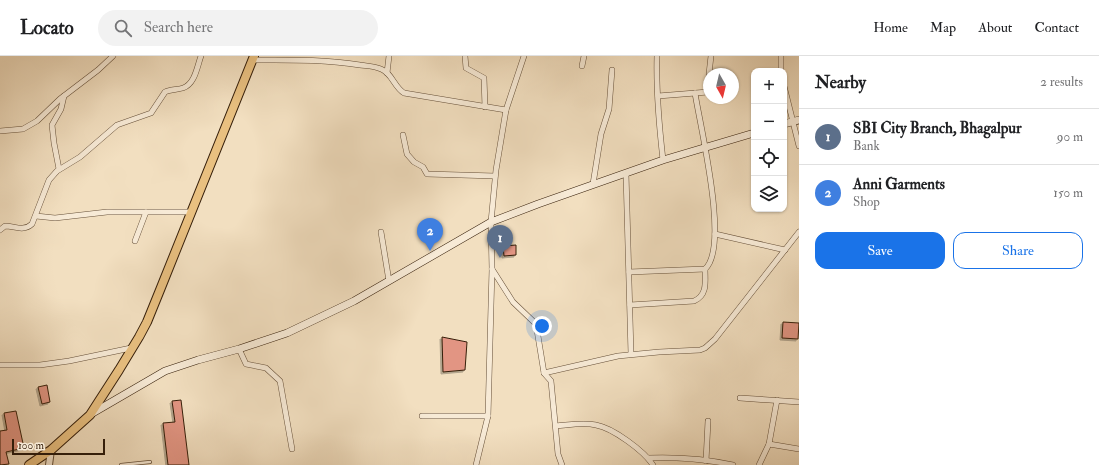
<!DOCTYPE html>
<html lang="en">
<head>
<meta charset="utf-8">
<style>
  body { margin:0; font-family:"IM FELL Double Pica",serif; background:#f2f2f2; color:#202124 }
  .controls { position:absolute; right:12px; top:12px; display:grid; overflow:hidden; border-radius:8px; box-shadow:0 1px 3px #0004 }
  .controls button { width:36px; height:36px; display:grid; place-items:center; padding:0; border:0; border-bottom:1px solid #e0e0e0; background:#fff; color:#202124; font:20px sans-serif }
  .compass { position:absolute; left:703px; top:12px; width:36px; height:36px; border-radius:50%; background:#fff; box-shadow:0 1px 3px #0004; rotate:172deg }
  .scale { position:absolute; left:12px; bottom:10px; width:93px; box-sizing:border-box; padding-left:4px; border:2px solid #361f0a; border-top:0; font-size:11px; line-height:14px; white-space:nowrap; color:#361f0a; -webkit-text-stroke:3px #f7ead6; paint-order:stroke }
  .you { position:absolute; left:542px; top:270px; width:14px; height:14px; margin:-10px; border:3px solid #fff; border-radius:50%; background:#1a73e8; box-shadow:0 0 0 6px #1a73e833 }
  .badge { display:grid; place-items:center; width:26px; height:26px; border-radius:50%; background:#1a73e8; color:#fff; font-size:13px; font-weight:700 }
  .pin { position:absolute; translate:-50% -33px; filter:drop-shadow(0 1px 2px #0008) }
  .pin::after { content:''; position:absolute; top:21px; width:14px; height:12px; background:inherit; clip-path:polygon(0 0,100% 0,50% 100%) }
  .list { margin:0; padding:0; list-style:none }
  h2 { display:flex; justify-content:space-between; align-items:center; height:52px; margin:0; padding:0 16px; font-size:17px }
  h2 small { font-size:13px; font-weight:400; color:#757577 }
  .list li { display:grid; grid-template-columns:26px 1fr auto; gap:12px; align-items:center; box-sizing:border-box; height:56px; padding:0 16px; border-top:1px solid #e0e0e0 }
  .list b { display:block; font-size:15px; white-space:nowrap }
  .list p { margin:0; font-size:13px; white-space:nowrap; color:#757577 }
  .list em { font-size:13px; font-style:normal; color:#757577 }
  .actions { display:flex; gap:8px; padding:12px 16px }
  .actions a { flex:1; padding:9px 0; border:1px solid #1a73e8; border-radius:12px; text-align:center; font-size:14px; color:#1a73e8 }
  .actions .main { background:#1a73e8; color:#fff }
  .icon { flex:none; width:22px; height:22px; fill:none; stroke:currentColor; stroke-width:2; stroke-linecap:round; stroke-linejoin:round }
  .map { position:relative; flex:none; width:799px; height:409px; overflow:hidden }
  header { display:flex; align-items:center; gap:24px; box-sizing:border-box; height:56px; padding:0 20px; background:#fff; border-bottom:1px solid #e0e0e0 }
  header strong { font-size:19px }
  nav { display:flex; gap:22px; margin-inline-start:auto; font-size:14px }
  .search { width:280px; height:36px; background:#f2f2f2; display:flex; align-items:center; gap:10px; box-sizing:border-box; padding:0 14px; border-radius:22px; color:#757577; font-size:15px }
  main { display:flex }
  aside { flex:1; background:#fff }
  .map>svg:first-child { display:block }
  .building { fill:#e29583; stroke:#361f0a; filter:url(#shadow) }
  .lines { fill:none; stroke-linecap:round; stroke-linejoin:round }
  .service-casing { stroke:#654f38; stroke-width:4 }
  .minor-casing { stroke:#654f38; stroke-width:6 }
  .tertiary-casing { stroke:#654f38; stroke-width:8 }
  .secondary-casing { stroke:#361f0a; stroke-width:8 }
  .primary-casing { stroke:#361f0a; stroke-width:10 }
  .service { stroke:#f7ead6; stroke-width:2.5 }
  .minor { stroke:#f7ead6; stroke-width:5 }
  .tertiary { stroke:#f7ead6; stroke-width:6 }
  .secondary { stroke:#f7ead6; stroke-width:7 }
  .primary { stroke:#e9c080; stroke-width:8 }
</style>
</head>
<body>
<header>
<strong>Locato</strong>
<div class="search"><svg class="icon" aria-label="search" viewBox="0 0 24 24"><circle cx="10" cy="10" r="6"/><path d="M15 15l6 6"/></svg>Search here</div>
<nav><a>Home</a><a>Map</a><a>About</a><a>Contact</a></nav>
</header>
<main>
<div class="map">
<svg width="799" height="409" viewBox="0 0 799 409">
  <defs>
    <filter id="shadow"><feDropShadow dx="-2" dy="2" stdDeviation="0" flood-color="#0004"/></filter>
  </defs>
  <rect width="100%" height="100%" fill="#f2dfc0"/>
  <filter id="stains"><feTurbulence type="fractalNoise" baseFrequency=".005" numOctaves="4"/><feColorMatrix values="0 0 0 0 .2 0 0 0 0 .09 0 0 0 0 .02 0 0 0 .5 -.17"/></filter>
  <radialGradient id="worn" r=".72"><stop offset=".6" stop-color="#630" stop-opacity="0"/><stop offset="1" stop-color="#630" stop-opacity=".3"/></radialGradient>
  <g class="building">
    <polygon points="516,189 516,199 504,200 503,190"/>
    <polygon points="783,266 799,267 798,283 782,282"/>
    <polygon points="442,281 467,286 465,314 443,316"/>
    <polygon points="47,329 50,346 42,348 38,331"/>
    <polygon points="181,344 189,409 168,409 163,367 175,366 172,345"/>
    <polygon points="16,355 24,392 6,396 9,408 0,409 0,375 7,374 4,357"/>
  </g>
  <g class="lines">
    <g class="service-casing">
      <polyline id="service" points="121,409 150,406"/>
    </g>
    <g class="minor-casing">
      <g id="minor">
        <polyline points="465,0 466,12 484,22 485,51"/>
        <path d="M657,0C656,35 659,69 663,104"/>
        <polyline points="781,0 781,15"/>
        <path d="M252,4C288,4 324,3 360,9C367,10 374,10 381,13C392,17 394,31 404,37L506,54"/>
        <polyline points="582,10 584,0"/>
        <polyline points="387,17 389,0"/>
        <polyline points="709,18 711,0"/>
        <polyline points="784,30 799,90"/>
        <polyline points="658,40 708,36 709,24"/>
        <polyline points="0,75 23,73 37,65 60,43 98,14 113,0"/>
        <polyline points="403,79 407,98 414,106 423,111 427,118 495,120"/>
        <polyline points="59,113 54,87 52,69 61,53 64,40"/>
        <polyline points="626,118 631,298"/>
        <polyline points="593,128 601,78 609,53 612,14"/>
        <polyline points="36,160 55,162 107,156 191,156"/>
        <path d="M0,174L5,170C15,170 23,176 32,168L49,124L57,115L80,101L117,69L151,57L165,36C170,33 177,34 183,32C195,28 197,11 201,0"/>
        <polyline points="381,176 389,225"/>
        <polyline points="715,178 785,194"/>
        <polyline points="135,185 146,156"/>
        <polyline points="492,213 513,246 536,268 544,317 551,325 558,398 562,409"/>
        <path d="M629,216L705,213C730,191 700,70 695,37"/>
        <path d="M630,249L694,245C708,239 705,225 705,213"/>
        <polyline points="239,293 246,308 266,312 280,325 292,393"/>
        <polyline points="0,309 40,309 69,305 131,292"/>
        <polyline points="544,317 618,300 659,296 700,294 705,292 715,283 799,176"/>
        <polyline points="740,342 799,346"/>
        <polyline points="422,360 488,360"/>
        <path d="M556,370C569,369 583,366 596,369C613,372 644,395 653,409"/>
        <polyline points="769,388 799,393"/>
        <path d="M648,402C676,401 706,403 733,409"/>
        <polyline points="706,405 708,365"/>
        <polyline points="476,409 488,360 492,213 491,166 496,114 506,54 524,0"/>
        <polyline points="759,409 769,388 777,344"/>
      </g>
    </g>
    <g class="tertiary-casing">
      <polyline id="tertiary" points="49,409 51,394"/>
    </g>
    <g class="secondary-casing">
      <g id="secondary">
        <polyline points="784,68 799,64"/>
        <polyline points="91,358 165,315 198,304 239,293 287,277 354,245 491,166 538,148 663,104 754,77"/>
      </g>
    </g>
    <g class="primary-casing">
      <polyline id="primary" points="29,409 51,394 90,359 119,314 139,281 147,266 160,234 254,0"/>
    </g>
    <use href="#service" class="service"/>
    <use href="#minor" class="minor"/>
    <use href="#tertiary" class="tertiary"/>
    <use href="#secondary" class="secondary"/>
    <use href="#primary" class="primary"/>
  </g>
  <rect width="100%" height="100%" filter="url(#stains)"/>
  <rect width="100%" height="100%" fill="url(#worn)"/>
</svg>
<div class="controls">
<button>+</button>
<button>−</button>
<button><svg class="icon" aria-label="locate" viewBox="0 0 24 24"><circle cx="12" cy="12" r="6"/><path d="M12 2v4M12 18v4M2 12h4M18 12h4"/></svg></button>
<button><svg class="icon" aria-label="layers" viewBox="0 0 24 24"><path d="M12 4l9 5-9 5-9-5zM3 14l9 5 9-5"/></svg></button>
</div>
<svg class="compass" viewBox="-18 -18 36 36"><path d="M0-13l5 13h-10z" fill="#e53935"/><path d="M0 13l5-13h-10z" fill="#757577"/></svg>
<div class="scale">100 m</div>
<div class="you"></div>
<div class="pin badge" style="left:500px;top:202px;background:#5c6f8a">1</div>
<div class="pin badge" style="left:430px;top:195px;background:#3f7fe0">2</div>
</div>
<aside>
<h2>Nearby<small>2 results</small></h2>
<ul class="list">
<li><span class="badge" style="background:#5c6f8a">1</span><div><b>SBI City Branch, Bhagalpur</b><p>Bank</p></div><em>90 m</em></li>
<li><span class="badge" style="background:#3f7fe0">2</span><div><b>Anni Garments</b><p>Shop</p></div><em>150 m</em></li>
</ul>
<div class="actions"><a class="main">Save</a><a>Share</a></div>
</aside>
</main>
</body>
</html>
